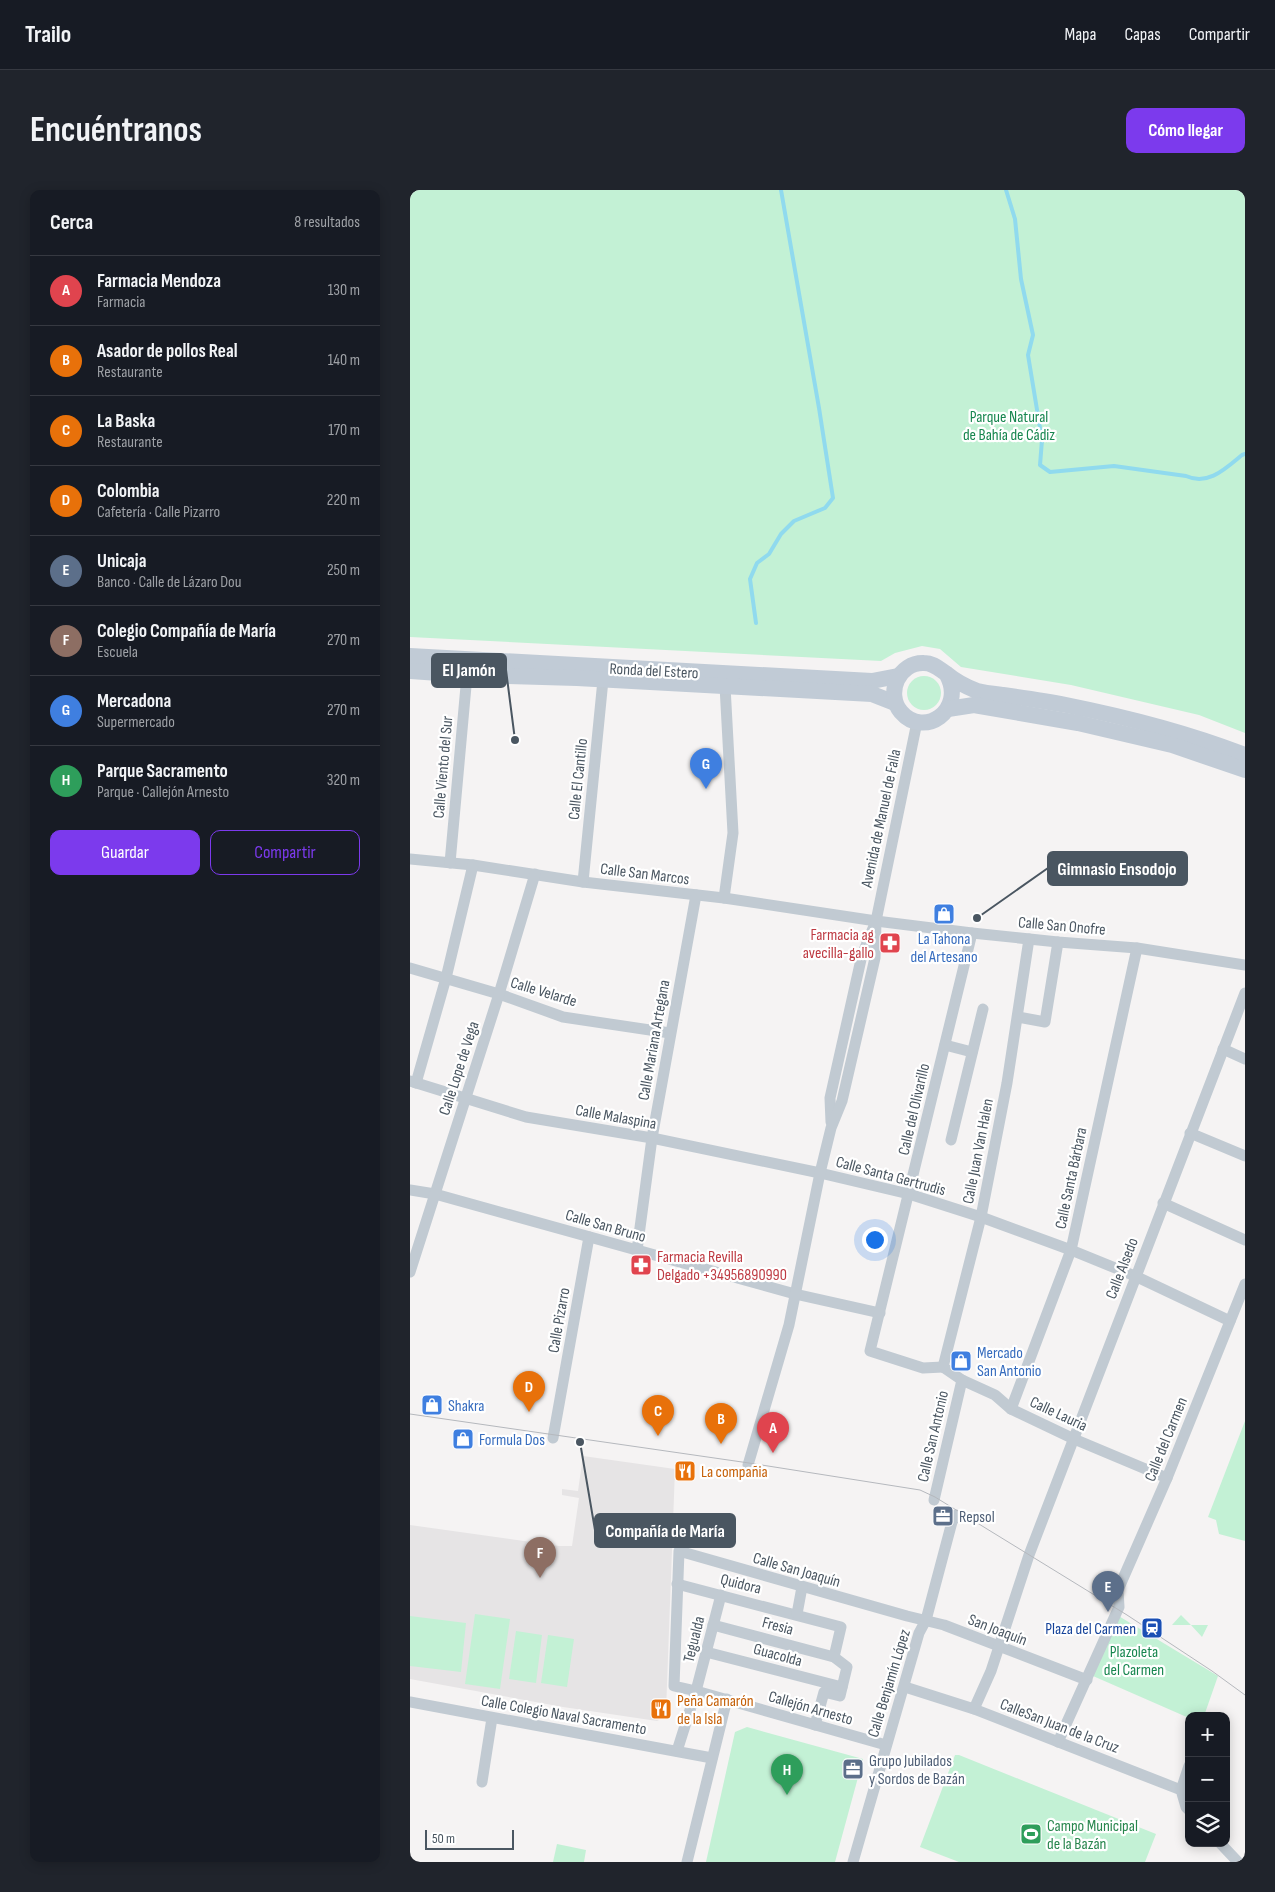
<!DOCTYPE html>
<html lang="es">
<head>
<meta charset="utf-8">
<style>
  body { margin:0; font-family:"Sofia Sans Condensed",sans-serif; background:#20242c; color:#f1f3f6 }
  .controls { position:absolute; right:15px; bottom:15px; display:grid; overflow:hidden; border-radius:10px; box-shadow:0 2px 12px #0003 }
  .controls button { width:45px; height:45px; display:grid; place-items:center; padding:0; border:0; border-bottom:1px solid #363941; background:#171b24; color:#f1f3f6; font:25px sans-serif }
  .scale { position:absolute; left:15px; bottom:12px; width:89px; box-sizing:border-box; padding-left:5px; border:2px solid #4a5661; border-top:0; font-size:14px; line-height:18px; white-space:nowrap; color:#4a5661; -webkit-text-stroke:4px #fff; paint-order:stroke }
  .you { position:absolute; left:464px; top:1049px; width:18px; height:18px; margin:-12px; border:4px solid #fff; border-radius:50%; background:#1a73e8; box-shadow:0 0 0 8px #1a73e833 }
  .badge { display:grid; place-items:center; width:32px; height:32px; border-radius:50%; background:#7c3aed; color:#fff; font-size:16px; font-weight:700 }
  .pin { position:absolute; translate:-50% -41px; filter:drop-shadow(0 1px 2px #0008) }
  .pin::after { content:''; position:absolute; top:26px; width:18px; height:15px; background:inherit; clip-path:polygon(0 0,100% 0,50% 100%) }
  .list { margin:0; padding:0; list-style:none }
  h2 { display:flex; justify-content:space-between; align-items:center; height:65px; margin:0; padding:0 20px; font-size:21px }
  h2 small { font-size:16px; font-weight:400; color:#9ea1a6 }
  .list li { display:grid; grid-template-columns:32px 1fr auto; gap:15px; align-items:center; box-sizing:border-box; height:70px; padding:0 20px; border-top:1px solid #363941 }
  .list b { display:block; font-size:19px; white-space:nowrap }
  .list p { margin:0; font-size:16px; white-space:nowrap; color:#9ea1a6 }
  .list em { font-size:16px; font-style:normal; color:#9ea1a6 }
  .actions { display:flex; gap:10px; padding:15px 20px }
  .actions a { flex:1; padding:11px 0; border:1px solid #7c3aed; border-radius:10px; text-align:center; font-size:18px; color:#7c3aed }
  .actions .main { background:#7c3aed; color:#fff }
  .icon { flex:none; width:28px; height:28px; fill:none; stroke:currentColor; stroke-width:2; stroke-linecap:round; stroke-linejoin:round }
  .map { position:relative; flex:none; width:835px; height:1672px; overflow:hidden; border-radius:10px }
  header { display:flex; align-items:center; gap:30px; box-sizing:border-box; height:70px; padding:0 25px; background:#171b24; border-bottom:1px solid #363941 }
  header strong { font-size:24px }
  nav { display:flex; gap:28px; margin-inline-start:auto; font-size:18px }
  .intro { display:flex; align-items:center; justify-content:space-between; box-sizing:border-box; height:120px; padding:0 30px }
  h1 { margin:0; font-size:35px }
  .button { padding:12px 22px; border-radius:10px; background:#7c3aed; color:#fff; font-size:18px; font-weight:700 }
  main { display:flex; gap:30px; padding:0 30px }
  aside { flex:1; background:#171b24; border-radius:10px; box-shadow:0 2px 12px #0003 }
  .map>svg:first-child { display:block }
  .education { fill:#e6e4e5 }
  .green { fill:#c3f1d5 }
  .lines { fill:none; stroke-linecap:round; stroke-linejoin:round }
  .stream { stroke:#90daee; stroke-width:4 }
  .street { stroke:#c1cad2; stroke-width:11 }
  .secondary { stroke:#c1cbd6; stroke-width:16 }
  .tram { stroke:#b5b8bd; stroke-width:1 }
  .labels { text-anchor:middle; stroke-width:4.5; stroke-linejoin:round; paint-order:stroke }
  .park-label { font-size:16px; fill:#17864f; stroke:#fff }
  .street-label { font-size:16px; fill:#4a5661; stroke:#fff }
  .health-label { font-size:16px; fill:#be3a42; stroke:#fff; text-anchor:end }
  .shop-label { font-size:16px; fill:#366cbe; stroke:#fff; text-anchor:start }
  .food-label { font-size:16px; fill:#c56008; stroke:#fff; text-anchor:start }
  .service-label { font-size:16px; fill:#4e5e75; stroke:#fff; text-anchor:start }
  .transit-label { font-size:16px; fill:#164399; stroke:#fff; text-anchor:end }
  .leisure-label { font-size:16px; fill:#27864d; stroke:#fff; text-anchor:start }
  .leader { fill:none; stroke:#4a5661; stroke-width:2 }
  .callout-dot { fill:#4a5661; stroke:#fff; stroke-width:2 }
  .callout { fill:#4a5661; stroke:#4a5661; stroke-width:2 }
  .callout-label { font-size:18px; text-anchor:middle; font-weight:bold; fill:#fff }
</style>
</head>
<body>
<header>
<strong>Trailo</strong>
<nav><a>Mapa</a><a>Capas</a><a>Compartir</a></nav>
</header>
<div class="intro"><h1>Encuéntranos</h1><a class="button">Cómo llegar</a></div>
<main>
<aside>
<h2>Cerca<small>8 resultados</small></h2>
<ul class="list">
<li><span class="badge" style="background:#e0444e">A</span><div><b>Farmacia Mendoza</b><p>Farmacia</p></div><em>130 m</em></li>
<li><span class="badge" style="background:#e8710a">B</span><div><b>Asador de pollos Real</b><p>Restaurante</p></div><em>140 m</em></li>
<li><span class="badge" style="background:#e8710a">C</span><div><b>La Baska</b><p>Restaurante</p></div><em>170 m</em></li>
<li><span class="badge" style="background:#e8710a">D</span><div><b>Colombia</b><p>Cafetería · Calle Pizarro</p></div><em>220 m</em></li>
<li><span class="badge" style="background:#5c6f8a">E</span><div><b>Unicaja</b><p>Banco · Calle de Lázaro Dou</p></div><em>250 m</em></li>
<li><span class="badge" style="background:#8d6e63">F</span><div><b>Colegio Compañía de María</b><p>Escuela</p></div><em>270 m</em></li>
<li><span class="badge" style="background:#3f7fe0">G</span><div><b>Mercadona</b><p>Supermercado</p></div><em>270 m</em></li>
<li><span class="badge" style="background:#2e9e5b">H</span><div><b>Parque Sacramento</b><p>Parque · Callejón Arnesto</p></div><em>320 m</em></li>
</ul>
<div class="actions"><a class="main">Guardar</a><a>Compartir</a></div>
</aside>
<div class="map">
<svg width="835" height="1672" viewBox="0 0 835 1672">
  <rect width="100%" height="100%" fill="#f5f3f3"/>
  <polygon class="education" points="173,1266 265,1279 256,1521 251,1529 247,1531 153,1517 0,1489 0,1335 149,1356 162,1356 169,1308 152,1305 152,1299 168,1301"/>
  <g class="green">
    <polygon points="0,0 835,0 835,543 789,525 661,495 551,477 530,459 512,456 485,463 471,471 0,447"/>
    <circle cx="514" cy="503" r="17"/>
    <polygon points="835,1231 835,1351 809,1344 806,1330 798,1327"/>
    <polygon points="65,1424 100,1429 90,1499 55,1494"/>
    <polygon points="707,1425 808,1486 794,1526 779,1526 779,1528 683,1486"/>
    <polygon points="771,1425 781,1435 798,1435 792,1447 781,1435 762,1435"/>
    <polygon points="0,1426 56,1433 51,1482 0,1476"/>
    <polygon points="106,1441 132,1445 126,1493 99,1489"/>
    <polygon points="138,1445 164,1449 157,1497 131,1493"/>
    <polygon points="337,1537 453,1569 425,1672 296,1672 325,1542"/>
    <polygon points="545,1565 549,1565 746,1644 735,1672 549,1672 510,1657"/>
    <polygon points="147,1654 176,1660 174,1672 143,1672"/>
  </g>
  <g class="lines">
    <g class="stream">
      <path d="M596,0L605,29L611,89L623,145L618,165L632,250L630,275L640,282L704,276L776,286C798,296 815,279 832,265L835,264"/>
      <polyline points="346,433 340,389 347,373 359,364 371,344 384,331 415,318 423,308 409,218 371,0"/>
    </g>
    <g class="street">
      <polyline points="0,669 63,675 173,692 314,708 466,731 562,743 648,752 727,758 835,775"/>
      <polyline points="40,673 57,485"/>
      <polyline points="173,692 193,490"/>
      <polyline points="314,708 323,643 315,496"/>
      <polyline points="0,778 89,804 153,827 260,843"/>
      <polyline points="608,827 635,832 648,752"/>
      <polyline points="535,855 562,862"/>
      <polyline points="813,859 835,869"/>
      <polyline points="0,891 116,927 242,948 410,983 499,1004 571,1027 661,1060 725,1086 820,1131"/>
      <polyline points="6,893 36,788 63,675"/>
      <polyline points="421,932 420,908 452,765 466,731 507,532"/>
      <polyline points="780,943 835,966"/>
      <polyline points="541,950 573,819"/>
      <polyline points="0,1000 25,1004 385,1104 470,1123"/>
      <polyline points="753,1013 835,1050"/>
      <polyline points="227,1060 242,948 286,705"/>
      <polyline points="0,1082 89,804 125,684"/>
      <polyline points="533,1177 513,1178 460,1161 562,743"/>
      <polyline points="533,1177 571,1027 597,893 619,749"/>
      <polyline points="533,1177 552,1190 585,1205 601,1219 664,1249 757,1288"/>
      <polyline points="601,1219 661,1060 727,758"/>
      <polyline points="143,1248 179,1047"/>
      <polyline points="338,1275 379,1135 410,983 421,938 432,911 465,768 466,731"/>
      <polyline points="524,1310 552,1190"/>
      <polyline points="267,1394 431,1437 424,1467 437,1477 430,1506 414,1502 405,1535"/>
      <polyline points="311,1405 286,1501 264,1496 269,1361 497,1426 534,1435 677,1490"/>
      <polyline points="387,1424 392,1397"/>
      <polyline points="303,1435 424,1467"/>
      <polyline points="296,1462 432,1497"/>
      <polyline points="495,1497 564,1519 771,1600 776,1617 779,1620"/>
      <polyline points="0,1512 302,1568"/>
      <polyline points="564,1519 581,1481 619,1365 835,803"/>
      <polyline points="648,1552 709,1417 708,1400 757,1288 835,1094"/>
      <polyline points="267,1561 286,1501 476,1555"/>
      <polyline points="72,1592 82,1528"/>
      <polyline points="771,1600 779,1576"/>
      <polyline points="810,1653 828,1672"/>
      <polyline points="277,1672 317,1509"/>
      <polyline points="443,1672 509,1443 516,1430 542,1332 546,1325"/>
    </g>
    <g class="secondary">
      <polyline points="0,466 462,491 488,486"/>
      <polyline points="0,481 57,485 167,488 462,504 485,513"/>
      <path d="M537,485C556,520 514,549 491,522C475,503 489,472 514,473C524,473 529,479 537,484C544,490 557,497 567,501C574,503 584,504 593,505C614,508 635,511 656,515C716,527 778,543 835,565"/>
      <polyline points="538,519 564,515 668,533 762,555 835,580"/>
    </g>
    <polyline class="tram" points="0,1224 339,1273 510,1300 525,1307 717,1425 802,1481 835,1505"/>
  </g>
  <defs>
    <g id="shop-square" transform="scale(1.125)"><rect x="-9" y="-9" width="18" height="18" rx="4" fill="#3f7fe0" stroke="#fff"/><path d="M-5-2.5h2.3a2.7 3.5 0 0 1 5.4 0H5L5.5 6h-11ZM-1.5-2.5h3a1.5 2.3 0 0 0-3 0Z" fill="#fff"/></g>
    <g id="pharmacy-square" transform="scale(1.125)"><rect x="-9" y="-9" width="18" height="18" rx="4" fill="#e0444e" stroke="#fff"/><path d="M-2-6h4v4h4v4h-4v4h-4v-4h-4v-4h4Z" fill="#fff"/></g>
    <g id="restaurant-square" transform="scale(1.125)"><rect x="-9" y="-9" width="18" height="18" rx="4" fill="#e8710a" stroke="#fff"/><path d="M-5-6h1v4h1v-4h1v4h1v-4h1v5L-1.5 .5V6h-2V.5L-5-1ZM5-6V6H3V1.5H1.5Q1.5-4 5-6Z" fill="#fff"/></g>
    <g id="office-square" transform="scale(1.125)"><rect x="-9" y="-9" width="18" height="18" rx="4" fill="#5c6f8a" stroke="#fff"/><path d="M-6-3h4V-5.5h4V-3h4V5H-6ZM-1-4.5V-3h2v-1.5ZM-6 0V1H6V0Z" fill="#fff"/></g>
    <g id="station-square" transform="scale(1.125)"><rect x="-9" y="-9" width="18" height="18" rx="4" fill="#1a4fb4" stroke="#fff"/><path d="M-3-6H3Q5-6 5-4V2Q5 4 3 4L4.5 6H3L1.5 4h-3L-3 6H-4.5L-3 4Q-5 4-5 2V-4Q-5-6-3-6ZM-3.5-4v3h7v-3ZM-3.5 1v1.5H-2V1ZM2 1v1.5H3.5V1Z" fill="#fff"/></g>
    <g id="stadium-square" transform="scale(1.125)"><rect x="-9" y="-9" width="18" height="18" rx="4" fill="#2e9e5b" stroke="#fff"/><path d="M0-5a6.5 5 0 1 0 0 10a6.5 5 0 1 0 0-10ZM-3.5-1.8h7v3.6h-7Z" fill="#fff"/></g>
  </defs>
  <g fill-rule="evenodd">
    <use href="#shop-square" x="534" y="724"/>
    <use href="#pharmacy-square" x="480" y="753"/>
    <use href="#pharmacy-square" x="231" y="1075"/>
    <use href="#shop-square" x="551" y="1171"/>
    <use href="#shop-square" x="22" y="1215"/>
    <use href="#shop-square" x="53" y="1249"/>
    <use href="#restaurant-square" x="275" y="1281"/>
    <use href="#office-square" x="533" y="1326"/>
    <use href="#station-square" x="742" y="1438"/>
    <use href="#restaurant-square" x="251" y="1519"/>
    <use href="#office-square" x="443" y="1579"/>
    <use href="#stadium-square" x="621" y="1644"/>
  </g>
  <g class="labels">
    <g class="park-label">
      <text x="599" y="232">Parque Natural<tspan x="599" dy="18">de Bahía de Cádiz</tspan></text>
      <text x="724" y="1467">Plazoleta<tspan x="724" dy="18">del Carmen</tspan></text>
    </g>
    <g class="street-label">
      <text transform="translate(244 480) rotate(3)" y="6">Ronda del Estero</text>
      <text transform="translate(32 577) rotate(-85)" y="6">Calle Viento del Sur</text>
      <text transform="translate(167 589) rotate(-84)" y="6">Calle El Cantillo</text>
      <text transform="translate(470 628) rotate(-78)" y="6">Avenida de Manuel de Falla</text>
      <text transform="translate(235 683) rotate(7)" y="6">Calle San Marcos</text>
      <text transform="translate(652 735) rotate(5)" y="6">Calle San Onofre</text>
      <text transform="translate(134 801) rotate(17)" y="6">Calle Velarde</text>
      <text transform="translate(243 850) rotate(-80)" y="6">Calle Mariana Artegana</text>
      <text transform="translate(48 878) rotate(-72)" y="6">Calle Lope de Vega</text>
      <text transform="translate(503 919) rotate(-77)" y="6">Calle del Olivarillo</text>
      <text transform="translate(206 926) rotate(10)" y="6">Calle Malaspina</text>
      <text transform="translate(567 961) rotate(-79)" y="6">Calle Juan Van Halen</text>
      <text transform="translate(481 985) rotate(15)" y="6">Calle Santa Gertrudis</text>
      <text transform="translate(660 988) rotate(-78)" y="6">Calle Santa Bárbara</text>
      <text transform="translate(196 1035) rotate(16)" y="6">Calle San Bruno</text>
      <text transform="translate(711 1078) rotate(-69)" y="6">Calle Alsedo</text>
      <text transform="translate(148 1130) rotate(-80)" y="6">Calle Pizarro</text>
      <text transform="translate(649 1223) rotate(25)" y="6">Calle Lauria</text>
      <text transform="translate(522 1246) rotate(-77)" y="6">Calle San Antonio</text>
      <text transform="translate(755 1249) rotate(-68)" y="6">Calle del Carmen</text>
      <text transform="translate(387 1379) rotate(16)" y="6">Calle San Joaquín</text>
      <text transform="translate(331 1393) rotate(14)" y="6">Quidora</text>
      <text transform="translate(368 1435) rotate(15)" y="6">Fresia</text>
      <text transform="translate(588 1439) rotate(21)" y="6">San Joaquín</text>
      <text transform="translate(283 1449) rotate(-76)" y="6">Tegualda</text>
      <text transform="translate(368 1464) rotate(15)" y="6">Guacolda</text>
      <text transform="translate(478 1493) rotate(-73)" y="6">Calle Benjamín López</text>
      <text transform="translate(401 1517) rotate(16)" y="6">Callejón Arnesto</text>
      <text transform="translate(154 1524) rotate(10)" y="6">Calle Colegio Naval Sacramento</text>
      <text transform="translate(650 1535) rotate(21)" y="6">CalleSan Juan de la Cruz</text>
    </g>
    <g class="health-label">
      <text x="464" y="750">Farmacia ag<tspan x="464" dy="18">avecilla-gallo</tspan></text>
      <text x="247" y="1072" text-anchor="start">Farmacia Revilla<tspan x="247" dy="18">Delgado +34956890990</tspan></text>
    </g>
    <g class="shop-label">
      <text x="534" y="754" text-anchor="middle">La Tahona<tspan x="534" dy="18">del Artesano</tspan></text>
      <text x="567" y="1168">Mercado<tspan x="567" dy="18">San Antonio</tspan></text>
      <text x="38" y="1221">Shakra</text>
      <text x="69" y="1255">Formula Dos</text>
    </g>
    <g class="food-label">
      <text x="291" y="1287">La compañia</text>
      <text x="267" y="1516">Peña Camarón<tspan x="267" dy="18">de la Isla</tspan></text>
    </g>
    <g class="service-label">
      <text x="549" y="1332">Repsol</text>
      <text x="459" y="1576">Grupo Jubilados<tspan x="459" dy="18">y Sordos de Bazán</tspan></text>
    </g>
    <g class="transit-label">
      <text x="726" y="1444">Plaza del Carmen</text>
    </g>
    <g class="leisure-label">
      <text x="637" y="1641">Campo Municipal<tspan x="637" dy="18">de la Bazán</tspan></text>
    </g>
  </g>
  <path class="leader" d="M105 550L96 480M567 728L638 678M170 1252L185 1340"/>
  <g class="callout-dot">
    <circle cx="105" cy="550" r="5"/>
    <circle cx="567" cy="728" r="5"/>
    <circle cx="170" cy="1252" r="5"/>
  </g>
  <g class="callout">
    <rect x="22" y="464" width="74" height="33" rx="5"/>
    <rect x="638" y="662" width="139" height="33" rx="5"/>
    <rect x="185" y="1324" width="140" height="33" rx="5"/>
  </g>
  <g class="callout-label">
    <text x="59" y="486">El Jamón</text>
    <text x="707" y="685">Gimnasio Ensodojo</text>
    <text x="255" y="1347">Compañía de María</text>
  </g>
</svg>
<div class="controls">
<button>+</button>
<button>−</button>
<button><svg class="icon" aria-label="layers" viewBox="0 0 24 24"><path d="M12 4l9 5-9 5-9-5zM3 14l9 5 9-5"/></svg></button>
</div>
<div class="scale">50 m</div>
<div class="you"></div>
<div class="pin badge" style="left:363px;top:1263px;background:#e0444e">A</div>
<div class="pin badge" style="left:311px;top:1254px;background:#e8710a">B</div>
<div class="pin badge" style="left:248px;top:1246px;background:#e8710a">C</div>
<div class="pin badge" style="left:119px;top:1222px;background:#e8710a">D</div>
<div class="pin badge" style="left:698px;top:1422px;background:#5c6f8a">E</div>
<div class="pin badge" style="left:130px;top:1388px;background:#8d6e63">F</div>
<div class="pin badge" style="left:296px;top:599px;background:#3f7fe0">G</div>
<div class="pin badge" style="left:377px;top:1605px;background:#2e9e5b">H</div>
</div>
</main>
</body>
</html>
